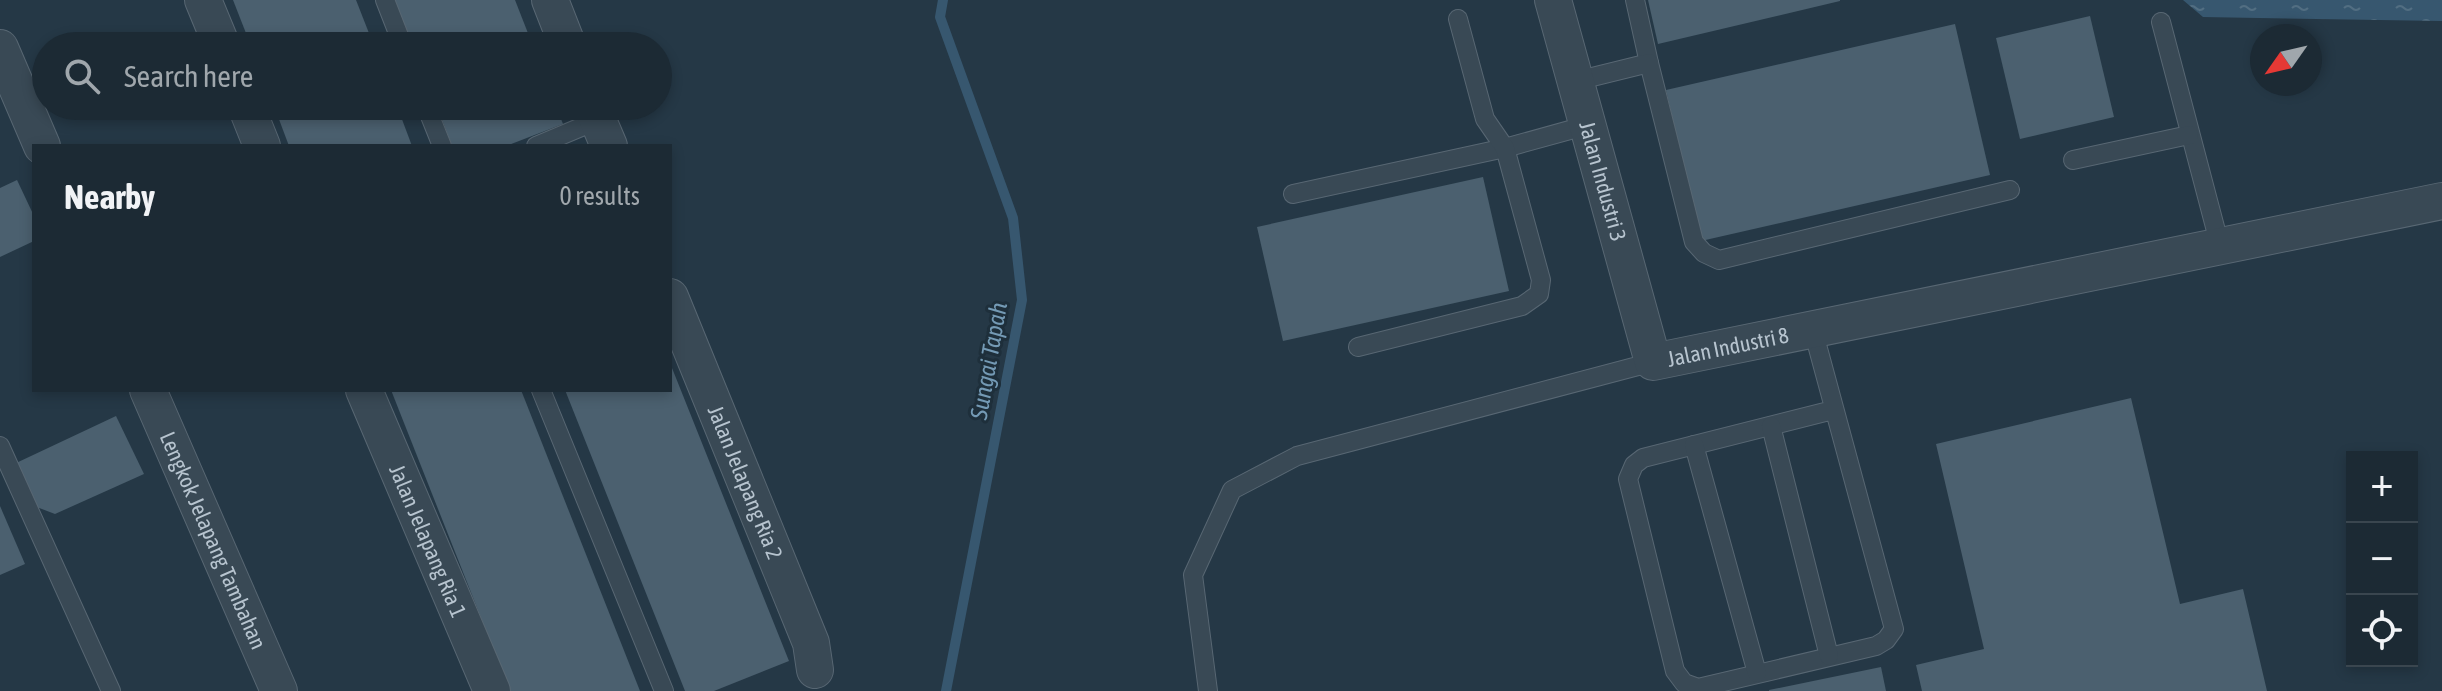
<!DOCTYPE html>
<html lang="en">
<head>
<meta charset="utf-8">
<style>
  body { margin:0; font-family:"Asap Condensed",sans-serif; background:#25323c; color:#f1f3f6 }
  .controls { position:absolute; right:24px; bottom:24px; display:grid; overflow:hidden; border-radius:0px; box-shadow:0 4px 12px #0003 }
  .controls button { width:72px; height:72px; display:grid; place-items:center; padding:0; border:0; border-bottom:2px solid #3a464f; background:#1c2a34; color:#f1f3f6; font:40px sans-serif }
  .compass { position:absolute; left:2250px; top:24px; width:72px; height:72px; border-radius:50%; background:#1c2a34; box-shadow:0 4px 12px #0003; rotate:236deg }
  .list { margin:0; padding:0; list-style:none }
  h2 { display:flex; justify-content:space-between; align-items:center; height:104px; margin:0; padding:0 32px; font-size:34px }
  h2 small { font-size:26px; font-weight:400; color:#a0a7ac }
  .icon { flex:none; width:44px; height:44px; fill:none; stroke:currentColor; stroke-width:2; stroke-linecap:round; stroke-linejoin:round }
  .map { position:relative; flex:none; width:2442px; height:691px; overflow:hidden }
  .search { position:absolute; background:#1c2a34; box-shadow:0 4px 12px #0003; left:32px; top:32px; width:640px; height:88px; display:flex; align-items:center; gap:20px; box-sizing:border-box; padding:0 28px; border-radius:44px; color:#a0a7ac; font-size:30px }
  .panel { position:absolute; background:#1c2a34; box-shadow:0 4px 12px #0003; left:32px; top:144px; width:640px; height:248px; border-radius:0px }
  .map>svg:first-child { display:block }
  .water { fill:url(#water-ripples) }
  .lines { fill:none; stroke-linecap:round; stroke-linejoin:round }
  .stream { stroke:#37576f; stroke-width:10 }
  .building { fill:#4b606f }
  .service-casing { stroke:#586773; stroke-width:20 }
  .minor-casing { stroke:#586773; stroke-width:38 }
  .service { stroke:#394955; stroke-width:18 }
  .minor { stroke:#394955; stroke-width:36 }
  .labels { text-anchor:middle; stroke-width:6; stroke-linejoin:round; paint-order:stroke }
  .street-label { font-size:22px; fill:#b7c4cf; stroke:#1e2f3b }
  .water-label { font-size:24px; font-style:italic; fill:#749ab5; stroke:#1e2f3b }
</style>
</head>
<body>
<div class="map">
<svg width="2442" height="691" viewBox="0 0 2442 691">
  <defs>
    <pattern id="water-ripples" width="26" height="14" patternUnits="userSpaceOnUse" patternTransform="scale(2)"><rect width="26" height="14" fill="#37576f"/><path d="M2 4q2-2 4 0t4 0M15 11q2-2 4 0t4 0" fill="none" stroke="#526e82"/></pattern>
  </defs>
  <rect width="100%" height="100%" fill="#253846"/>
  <polygon class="water" points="2183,0 2442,0 2442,21 2203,17"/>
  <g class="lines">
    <polyline class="stream" points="943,0 940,17 1013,218 1022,300 946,691"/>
  </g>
  <g class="building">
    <polygon points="233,0 356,0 374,46 251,46"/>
    <polygon points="395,0 515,0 533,46 413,46"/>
    <polygon points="1648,0 1840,0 1840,1 1658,44"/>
    <polygon points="2090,16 2114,117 2020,139 1996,38"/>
    <polygon points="1955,24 1990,175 1701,241 1666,90"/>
    <polygon points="274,106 397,106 412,146 289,146"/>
    <polygon points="437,106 556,106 563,124 506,146 452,146"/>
    <polygon points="1483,177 1509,291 1283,341 1257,227"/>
    <polygon points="17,180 34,216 34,241 0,257 0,188"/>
    <polygon points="670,363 789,661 714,691 685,691 565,390 670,390"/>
    <polygon points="391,390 521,390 640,691 510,691"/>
    <polygon points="2131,398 2180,604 2243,589 2267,691 1922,691 1916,665 1984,649 1936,444"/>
    <polygon points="116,416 144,474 55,514 34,506 14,464"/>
    <polygon points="0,506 25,564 0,575"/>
    <polygon points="1881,667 1886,691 1769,691 1769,690"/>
  </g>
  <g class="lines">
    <g class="service-casing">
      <g id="service">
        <polyline points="385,0 403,46"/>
        <polyline points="1635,0 1649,63"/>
        <polyline points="2161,22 2220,246"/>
        <polyline points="1576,81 1649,63 1694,242 1704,253 1719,260 2010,190"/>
        <polyline points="426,106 442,146"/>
        <polyline points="536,146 598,120"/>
        <polyline points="2073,160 2189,135"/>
        <polyline points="1293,194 1505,148 1588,125"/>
        <polyline points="1813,330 1894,629 1886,640 1876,646 1698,688 1684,683 1675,671 1628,479 1634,465 1643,458 1833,410"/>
        <polyline points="1358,347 1522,306 1539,294 1541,280 1505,148 1485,119 1458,19"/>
        <polyline points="541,390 664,691"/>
        <polyline points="1771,426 1829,656"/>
        <polyline points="1694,445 1757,673"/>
        <polyline points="0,446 111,691"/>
        <polyline points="1208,691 1193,575 1232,490 1297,456 1653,362"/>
      </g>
    </g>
    <g class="minor-casing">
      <g id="minor">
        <polyline points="203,0 222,46"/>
        <polyline points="550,0 568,46"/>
        <path id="s1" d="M1553,0L1653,362L2442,201"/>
        <polyline points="0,48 42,146"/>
        <polyline points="246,106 262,146"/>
        <polyline points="592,106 609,146"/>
        <path id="s2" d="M670,297L811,643L815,670"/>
        <path id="s3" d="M148,390L279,691"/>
        <path id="s4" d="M364,390L492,691"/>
      </g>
    </g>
    <use href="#service" class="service"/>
    <use href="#minor" class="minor"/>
  </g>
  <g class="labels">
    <g class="street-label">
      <text dy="8" stroke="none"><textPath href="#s1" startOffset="188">Jalan Industri 3</textPath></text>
      <text dy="8" stroke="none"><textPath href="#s1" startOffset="452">Jalan Industri 8</textPath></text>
      <text dy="8" stroke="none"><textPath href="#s2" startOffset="200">Jalan Jelapang Ria 2</textPath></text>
      <text dy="8" stroke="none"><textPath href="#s3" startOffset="164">Lengkok Jelapang Tambahan</textPath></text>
      <text dy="8" stroke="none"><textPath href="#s4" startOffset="164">Jalan Jelapang Ria 1</textPath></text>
    </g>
    <g class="water-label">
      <text transform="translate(989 361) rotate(-80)" y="8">Sungai Tapah</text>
    </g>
  </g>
</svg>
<div class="controls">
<button>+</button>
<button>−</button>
<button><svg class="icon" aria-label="locate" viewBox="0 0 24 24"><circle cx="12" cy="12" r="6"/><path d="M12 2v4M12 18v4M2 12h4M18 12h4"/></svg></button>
</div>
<svg class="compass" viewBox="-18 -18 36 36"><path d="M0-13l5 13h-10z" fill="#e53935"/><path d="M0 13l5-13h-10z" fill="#a0a7ac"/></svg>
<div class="search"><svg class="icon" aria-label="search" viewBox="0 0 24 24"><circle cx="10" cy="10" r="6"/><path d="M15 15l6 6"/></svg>Search here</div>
<section class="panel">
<h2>Nearby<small>0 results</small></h2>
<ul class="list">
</ul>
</section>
</div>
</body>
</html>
